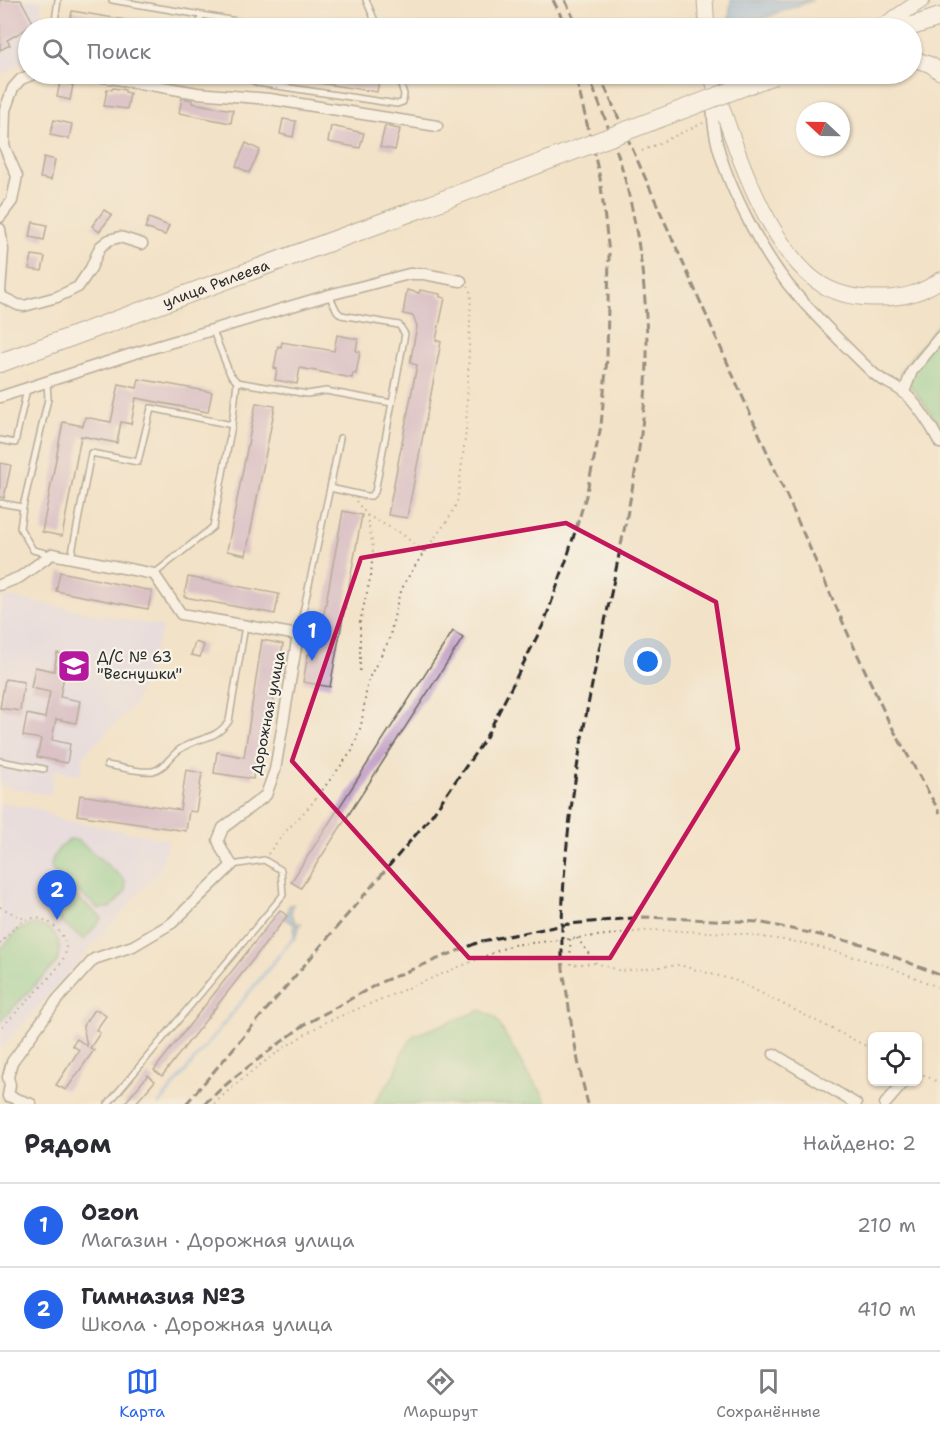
<!DOCTYPE html>
<html lang="ru">
<head>
<meta charset="utf-8">
<style>
  body { margin:0; font-family:"Shantell Sans",sans-serif; background:#f7f7f7; color:#2b2b33 }
  .controls { position:absolute; right:18px; bottom:18px; display:grid; overflow:hidden; border-radius:9px; box-shadow:0 2px 4px #0004 }
  .controls button { width:54px; height:54px; display:grid; place-items:center; padding:0; border:0; border-bottom:2px solid #e1e1e2; background:#fff; color:#2b2b33; font:30px sans-serif }
  .compass { position:absolute; left:796px; top:102px; width:54px; height:54px; border-radius:50%; background:#fff; box-shadow:0 2px 4px #0004; rotate:292deg }
  .you { position:absolute; left:648px; top:662px; width:21px; height:21px; margin:-15px; border:4px solid #fff; border-radius:50%; background:#1a73e8; box-shadow:0 0 0 9px #1a73e833 }
  .badge { display:grid; place-items:center; width:39px; height:39px; border-radius:50%; background:#2563eb; color:#fff; font-size:20px; font-weight:700 }
  .pin { position:absolute; translate:-50% -50px; filter:drop-shadow(0 2px 3px #0008) }
  .pin::after { content:''; position:absolute; top:32px; width:21px; height:18px; background:inherit; clip-path:polygon(0 0,100% 0,50% 100%) }
  .list { margin:0; padding:0; list-style:none }
  h2 { display:flex; justify-content:space-between; align-items:center; height:78px; margin:0; padding:0 24px; font-size:26px }
  h2 small { font-size:20px; font-weight:400; color:#7c7c81 }
  .list li { display:grid; grid-template-columns:39px 1fr auto; gap:18px; align-items:center; box-sizing:border-box; height:84px; padding:0 24px; border-top:2px solid #e1e1e2 }
  .list b { display:block; font-size:22px; white-space:nowrap }
  .list p { margin:0; font-size:20px; white-space:nowrap; color:#7c7c81 }
  .list em { font-size:20px; font-style:normal; color:#7c7c81 }
  .icon { flex:none; width:33px; height:33px; fill:none; stroke:currentColor; stroke-width:2; stroke-linecap:round; stroke-linejoin:round }
  .map { position:relative; flex:none; width:940px; height:1104px; overflow:hidden }
  .search { position:absolute; background:#fff; box-shadow:0 2px 4px #0004; left:18px; right:18px; top:18px; height:66px; display:flex; align-items:center; gap:15px; box-sizing:border-box; padding:0 21px; border-radius:33px; color:#7c7c81; font-size:22px }
  .sheet { height:246px; background:#fff }
  nav { display:flex; justify-content:space-around; align-items:center; box-sizing:border-box; height:84px; border-top:2px solid #e1e1e2; background:#fff; font-size:16px; color:#7c7c81 }
  nav a { display:grid; justify-items:center; gap:3px }
  nav .on { color:#2563eb }
  .map>svg:first-child { display:block }
  .built { fill:#dbd6f7 }
  .green { fill:#7ece8f; stroke:#547c5d; stroke-width:1.5 }
  .water { fill:#72a4dd; stroke:#4e6884; stroke-width:1.5 }
  .lines { fill:none; stroke-linecap:round; stroke-linejoin:round }
  .stream { stroke:#72a4dd; stroke-width:3 }
  .building { fill:#bf9bc8 }
  .lane-casing { stroke:#716b62; stroke-width:8 }
  .street-casing { stroke:#716b62; stroke-width:13 }
  .secondary-casing { stroke:#716b62; stroke-width:17 }
  .primary-casing { stroke:#716b62; stroke-width:20 }
  .path { stroke:#716b62; stroke-width:2; stroke-dasharray:1.5 4.5; stroke-linecap:butt }
  .lane { stroke:#fff; stroke-width:5 }
  .street { stroke:#fff; stroke-width:10 }
  .secondary { stroke:#fff; stroke-width:15 }
  .primary { stroke:#fff; stroke-width:18 }
  .rail { stroke:#2b2b2b; stroke-width:3; stroke-dasharray:9 4.5; stroke-linecap:butt }
  .primary-bridge-casing { stroke:#716b62; stroke-width:20; stroke-linecap:butt }
  .primary-bridge { stroke:#fff; stroke-width:18 }
  .marked { fill:none; stroke:#c2185b; stroke-width:4.5; stroke-linejoin:round }
  .labels { text-anchor:middle; stroke-width:4.5; stroke-linejoin:round; paint-order:stroke }
  .street-label { font-size:15px; fill:#2b2b2b; stroke:#f7f3e8 }
  .poi-label { font-size:15px; fill:#2b2b2b; stroke:#f7f3e8; text-anchor:start }
</style>
</head>
<body>
<div class="map">
<svg width="940" height="1104" viewBox="0 0 940 1104">
  <rect width="100%" height="100%" fill="#f7f3e8"/>
  <filter id="ink" filterUnits="userSpaceOnUse"><feTurbulence type="fractalNoise" baseFrequency=".0167" numOctaves="2"/><feDisplacementMap in="SourceGraphic" scale="12" xChannelSelector="R" yChannelSelector="G"/><feConvolveMatrix kernelMatrix="1 2 1 2 8 2 1 2 1" color-interpolation-filters="sRGB"/></filter>
  <filter id="wash" filterUnits="userSpaceOnUse"><feTurbulence type="fractalNoise" baseFrequency=".008" numOctaves="4" result="noise"/><feDisplacementMap in="SourceGraphic" scale="24" xChannelSelector="R" yChannelSelector="G"/><feGaussianBlur stdDeviation="1.35" result="paint"/><feColorMatrix in="noise" values="0 0 0 0 0 0 0 0 0 0 0 0 0 0 0 0 0 1.4 0 .05"/><feComposite in="paint" operator="in"/></filter>
  <g filter="url(#wash)">
    <rect width="100%" height="100%" fill="#f2e2c7"/>
    <g class="built">
      <polygon points="0,0 42,0 38,28 28,28 28,59 0,76"/>
      <polygon points="3,596 163,627 134,705 84,755 81,775 55,770 50,795 0,786 0,613"/>
      <polygon points="0,803 39,809 58,819 169,840 160,870 0,1050"/>
    </g>
    <g class="green">
      <polygon points="940,322 940,425 900,372"/>
      <path d="M72,839L79,841L125,880L126,891L110,908L99,909L52,870C48,858 62,843 72,839Z"/>
      <polygon points="59,882 102,918 84,940 40,905"/>
      <path d="M34,924C56,927 64,942 57,962L0,1022V950L18,930Z"/>
      <polygon points="481,1010 495,1017 529,1076 541,1091 547,1104 374,1104 396,1072 401,1054 414,1035"/>
    </g>
    <g class="water">
      <polygon points="731,0 813,0 745,25 729,19"/>
      <polygon points="293,904 291,914 297,924 301,923 295,938 293,929 295,925 285,919 289,905"/>
    </g>
    <g class="lines">
      <polyline class="stream" points="159,1104 294,937"/>
    </g>
    <g id="blocks">
      <g class="building">
        <polygon points="0,0 21,0 36,28 28,28 7,40 10,45 0,50"/>
        <polygon points="72,11 150,24 149,28 69,28"/>
        <polygon points="287,74 380,74 377,92 287,78"/>
        <polygon points="60,82 73,85 70,100 57,97"/>
        <polygon points="113,88 125,90 125,92 130,93 127,109 104,106 107,89 112,90"/>
        <polygon points="182,98 192,100 192,103 233,110 231,123 179,113"/>
        <polygon points="283,119 296,121 293,137 280,134"/>
        <polygon points="54,120 72,124 69,139 50,135"/>
        <polygon points="331,126 364,133 360,148 328,142"/>
        <polygon points="385,126 400,129 395,150 380,147"/>
        <polygon points="246,143 260,150 249,173 236,166"/>
        <polygon points="44,157 55,160 51,180 40,178"/>
        <polygon points="104,210 112,215 99,232 92,226"/>
        <polygon points="149,218 169,226 165,235 145,228"/>
        <polygon points="33,222 47,225 44,240 30,237"/>
        <polygon points="32,255 45,257 42,271 29,269"/>
        <polygon points="407,290 419,293 420,290 440,294 440,297 445,298 436,340 441,342 407,518 388,515 417,365 410,363 417,326 413,316 403,314"/>
        <polygon points="337,335 358,339 356,351 360,352 356,374 353,373 352,378 300,368 297,384 275,380 277,369 274,368 278,346 281,347 282,342 334,351"/>
        <polygon points="139,379 212,392 208,412 136,398 131,424 121,422 117,443 81,436 62,536 42,532 63,422 83,426 85,417 111,422 119,384 137,388"/>
        <polygon points="256,403 275,406 246,555 227,551"/>
        <polygon points="0,463 11,465 4,498 0,497"/>
        <polygon points="343,511 362,515 330,687 303,682 308,654 316,656"/>
        <polygon points="60,572 152,591 148,609 56,591"/>
        <polygon points="188,577 279,594 275,614 184,597"/>
        <polygon points="453,631 463,638 301,888 291,882"/>
        <polygon points="262,640 283,644 264,757 256,756 253,779 214,773 217,752 244,757"/>
        <polygon points="195,642 204,645 200,657 191,655"/>
        <polygon points="57,653 87,659 83,680 64,676 60,697 80,701 76,723 56,719 52,740 70,744 67,763 37,757 41,739 23,736 27,714 45,718 50,692 31,688 35,667 54,671"/>
        <polygon points="5,679 24,682 20,711 0,708"/>
        <polygon points="186,770 202,773 196,812 189,811 186,831 77,815 80,795 180,810"/>
        <polygon points="280,910 287,916 162,1076 154,1070"/>
        <polygon points="98,1010 106,1016 96,1030 100,1033 90,1048 94,1050 66,1090 56,1085 79,1050 72,1045 77,1039 87,1046 83,1026 93,1011"/>
        <polygon points="148,1075 155,1081 135,1104 124,1104"/>
      </g>
    </g>
  </g>
  <g filter="url(#ink)">
    <use href="#blocks" fill-opacity="0" stroke="#716b62" stroke-width="1.5"/>
    <g class="lines">
      <g class="lane-casing">
        <g id="lane">
          <polyline points="112,0 201,15 199,28"/>
          <polyline points="366,0 378,28"/>
          <polyline points="201,15 278,28"/>
          <polyline points="54,28 58,0"/>
          <polyline points="251,74 252,80 257,83 397,104 403,102 404,94 397,74"/>
          <polyline points="213,331 230,374 237,382 307,394 326,391 392,403 405,334 399,325 341,315 337,311 329,295"/>
          <polyline points="0,440 15,443 27,389"/>
          <polyline points="330,488 340,438"/>
          <polyline points="0,503 23,507 48,399 47,382"/>
          <polyline points="23,507 20,528 33,550 50,554"/>
          <polyline points="71,558 91,453 138,462 151,408 232,425"/>
          <polyline points="154,574 213,527 232,425 237,382"/>
          <polyline points="298,635 330,488 366,496 371,496 375,492 392,403"/>
          <polyline points="0,761 44,769"/>
          <path d="M107,765C121,767 139,773 153,771C166,768 171,754 182,748C200,736 215,741 229,721L245,626"/>
          <polyline points="108,1104 283,895 281,870 264,860 232,865"/>
        </g>
      </g>
      <g class="street-casing">
        <g id="street">
          <polyline points="87,74 197,93 270,99 437,126"/>
          <path d="M712,95C713,105 712,116 714,127C720,174 764,258 796,294C820,321 846,347 872,372C881,381 893,384 903,392C917,403 932,427 940,443"/>
          <polyline points="0,217 12,201 17,176 4,146 5,110 13,88 21,79 34,74"/>
          <polyline points="0,229 3,250 0,292 2,297 18,305 24,306 57,297 78,287 91,268 100,247 109,240 120,237 142,244"/>
          <polyline points="904,392 912,371 940,337"/>
          <polyline points="0,397 132,354 329,295 409,274 424,274 461,281"/>
          <polyline points="0,585 20,577 52,554 154,574 181,614 298,635 275,770 266,795 223,828 218,840 222,850 232,865 172,923 133,946 94,959 57,1000 12,1062 8,1077 10,1085 8,1096 31,1104"/>
          <polyline points="774,1054 856,1104"/>
          <polyline points="885,1104 904,1082"/>
        </g>
      </g>
      <g class="secondary-casing">
        <g id="secondary">
          <polyline points="705,0 707,28"/>
          <polyline points="880,28 922,0"/>
          <polyline points="912,58 931,65 940,72"/>
          <path d="M711,74C730,134 764,241 815,280C832,293 854,298 875,298C899,299 921,294 940,280"/>
        </g>
      </g>
      <g class="primary-casing">
        <g id="primary">
          <polyline points="906,28 940,17"/>
          <path id="s1" d="M0,363L430,205"/>
        </g>
      </g>
      <g class="path">
        <polyline points="642,151 703,123"/>
        <polyline points="356,501 367,515 373,548 371,575 360,622 360,673"/>
        <polyline points="367,515 402,534 424,552"/>
        <polyline points="268,854 283,834 310,806 352,751 361,726 368,680 389,640 398,599 405,582 424,552 448,520 457,503 466,431 471,294 468,286"/>
        <polyline points="0,907 24,919"/>
        <polyline points="577,938 596,963 621,971 679,965 737,981 872,1049"/>
        <polyline points="570,939 571,965 596,963"/>
        <path d="M0,944C8,935 17,923 28,919C47,913 71,936 65,955C59,972 14,1014 0,1029"/>
        <polyline points="918,1072 940,1083"/>
        <path d="M214,1104C245,1074 288,1043 326,1022L512,945L653,930L735,933L804,943L890,967L940,988"/>
      </g>
      <use href="#lane" class="lane"/>
      <use href="#street" class="street"/>
      <use href="#secondary" class="secondary"/>
      <use href="#primary" class="primary"/>
      <g class="rail">
        <polyline points="553,0 567,28"/>
        <polyline points="565,0 578,28"/>
        <path d="M588,74C599,105 613,136 622,168C638,225 646,285 647,345C648,425 629,505 613,584C587,706 560,829 562,954C562,969 566,985 568,1001C573,1036 579,1070 588,1104"/>
        <polyline points="599,74 849,636 888,720 940,813"/>
        <polyline points="186,1104 429,819 485,739 544,623 566,561 586,496 601,426 607,358 609,253 600,178 575,74"/>
        <polyline points="204,1104 236,1076 304,1025 381,982 482,941 569,924 644,917 758,922 862,944 940,975"/>
      </g>
      <g class="primary-bridge-casing">
        <polyline id="primary-bridge" points="430,205 774,75"/>
      </g>
      <use href="#primary-bridge" class="primary-bridge"/>
    </g>
  </g>
  <path d="M0 0H940V1104H0ZM566,523L716,602L738,749L610,958H469L292,761L361,558Z" fill="#f2e2c7" fill-opacity=".55" fill-rule="evenodd"/>
  <path class="marked" d="M566,523L716,602L738,749L610,958H469L292,761L361,558Z"/>
  <defs>
    <g id="school-square" transform="scale(1.725)"><rect x="-9" y="-9" width="18" height="18" rx="4" fill="#b5179e" stroke="#f7f3e8"/><path d="M0-5L7-2L0 1L-7-2ZM-4 1L0 2.5L4 1V4Q0 6-4 4Z" fill="#fff"/></g>
  </defs>
  <g fill-rule="evenodd">
    <use href="#school-square" x="74" y="666"/>
  </g>
  <g class="labels">
    <g class="street-label">
      <text dy="5" stroke="none"><textPath href="#s1" startOffset="230">улица Рылеева</textPath></text>
      <text transform="translate(268 713) rotate(-79)" y="5">Дорожная улица</text>
    </g>
    <g class="poi-label">
      <text x="97" y="662">Д/С № 63<tspan x="97" dy="17">"Веснушки"</tspan></text>
    </g>
  </g>
</svg>
<div class="controls">
<button><svg class="icon" aria-label="locate" viewBox="0 0 24 24"><circle cx="12" cy="12" r="6"/><path d="M12 2v4M12 18v4M2 12h4M18 12h4"/></svg></button>
</div>
<svg class="compass" viewBox="-18 -18 36 36"><path d="M0-13l5 13h-10z" fill="#e53935"/><path d="M0 13l5-13h-10z" fill="#7c7c81"/></svg>
<div class="you"></div>
<div class="pin badge" style="left:312px;top:661px">1</div>
<div class="pin badge" style="left:57px;top:920px">2</div>
<div class="search"><svg class="icon" aria-label="search" viewBox="0 0 24 24"><circle cx="10" cy="10" r="6"/><path d="M15 15l6 6"/></svg>Поиск</div>
</div>
<section class="sheet">
<h2>Рядом<small>Найдено: 2</small></h2>
<ul class="list">
<li><span class="badge">1</span><div><b>Ozon</b><p>Магазин · Дорожная улица</p></div><em>210 m</em></li>
<li><span class="badge">2</span><div><b>Гимназия №3</b><p>Школа · Дорожная улица</p></div><em>410 m</em></li>
</ul>
</section>
<nav>
<a class="on"><svg class="icon" aria-label="map" viewBox="0 0 24 24"><path d="M3 6l6-2 6 2 6-2v14l-6 2-6-2-6 2zM9 4v14M15 6v14"/></svg>Карта</a>
<a><svg class="icon" aria-label="directions" viewBox="0 0 24 24"><path d="M12 3l9 9-9 9-9-9zM9 14v-3h6M13 9l2 2-2 2"/></svg>Маршрут</a>
<a><svg class="icon" aria-label="saved" viewBox="0 0 24 24"><path d="M7 4h10v16l-5-4-5 4z"/></svg>Сохранённые</a>
</nav>
</body>
</html>
